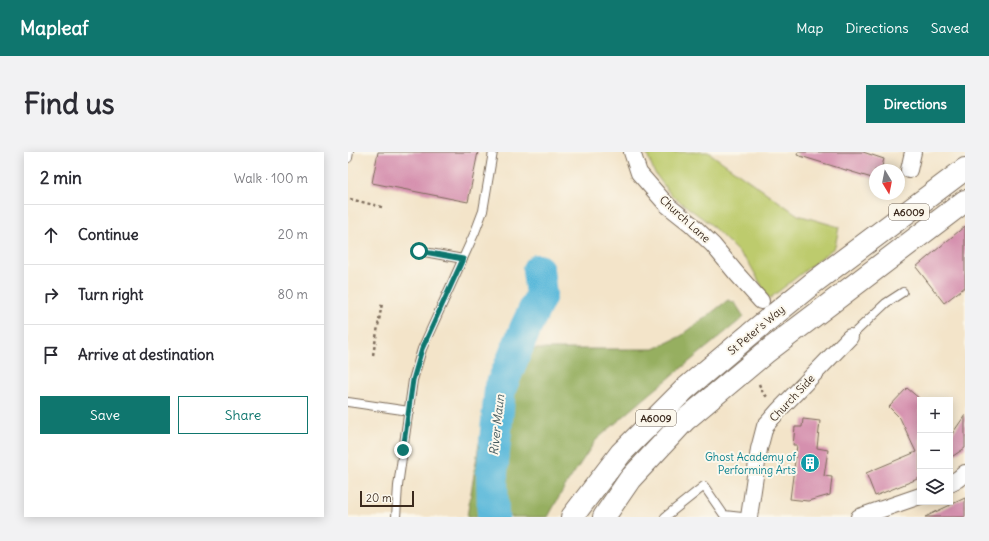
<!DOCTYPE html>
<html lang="en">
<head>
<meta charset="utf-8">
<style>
  body { margin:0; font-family:Delius,sans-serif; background:#f2f2f3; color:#2b2b33 }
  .controls { position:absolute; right:12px; bottom:12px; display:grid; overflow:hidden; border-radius:0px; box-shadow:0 2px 10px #0003 }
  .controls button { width:36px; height:36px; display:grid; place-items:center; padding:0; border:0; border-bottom:1px solid #e1e1e2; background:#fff; color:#2b2b33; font:20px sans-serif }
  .compass { position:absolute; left:521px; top:12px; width:36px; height:36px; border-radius:50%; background:#fff; box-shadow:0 2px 10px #0003; rotate:170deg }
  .scale { position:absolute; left:12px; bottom:10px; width:54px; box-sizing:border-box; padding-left:4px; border:2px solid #3b2a1e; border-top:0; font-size:11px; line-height:14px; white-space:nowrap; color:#3b2a1e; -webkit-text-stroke:3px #fbf7ec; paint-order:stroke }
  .stop { position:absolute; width:12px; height:12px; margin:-9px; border:3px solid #0f766e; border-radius:50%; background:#fff }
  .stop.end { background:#0f766e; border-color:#fff; box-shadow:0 1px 4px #0008 }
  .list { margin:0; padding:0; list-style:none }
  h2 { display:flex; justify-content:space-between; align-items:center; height:52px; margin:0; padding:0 16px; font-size:17px }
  h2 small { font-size:13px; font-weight:400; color:#7c7c81 }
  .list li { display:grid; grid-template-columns:26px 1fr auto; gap:12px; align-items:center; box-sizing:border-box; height:60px; padding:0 16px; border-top:1px solid #e1e1e2 }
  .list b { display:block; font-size:15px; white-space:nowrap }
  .list em { font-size:13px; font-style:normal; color:#7c7c81 }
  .actions { display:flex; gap:8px; padding:12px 16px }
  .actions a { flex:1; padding:9px 0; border:1px solid #0f766e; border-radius:0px; text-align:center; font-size:14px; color:#0f766e }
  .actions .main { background:#0f766e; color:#fff }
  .icon { flex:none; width:22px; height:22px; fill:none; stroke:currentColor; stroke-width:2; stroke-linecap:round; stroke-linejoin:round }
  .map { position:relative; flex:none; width:617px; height:365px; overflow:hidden; border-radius:0px }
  header { display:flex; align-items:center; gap:24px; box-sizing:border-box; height:56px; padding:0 20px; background:#0f766e; color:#fff }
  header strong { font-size:19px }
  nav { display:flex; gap:22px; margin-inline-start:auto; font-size:14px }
  .intro { display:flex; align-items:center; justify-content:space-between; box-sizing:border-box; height:96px; padding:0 24px }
  h1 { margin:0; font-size:28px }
  .button { padding:10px 18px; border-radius:0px; background:#0f766e; color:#fff; font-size:14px; font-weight:700 }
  main { display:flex; gap:24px; padding:0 24px }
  aside { flex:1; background:#fff; border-radius:0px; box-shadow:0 2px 10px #0003 }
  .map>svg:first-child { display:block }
  .green { fill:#bdcb6d; stroke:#7c7a46 }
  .forest { fill:#96af60; stroke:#686c3f }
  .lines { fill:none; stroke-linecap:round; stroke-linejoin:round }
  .river { stroke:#5bb9da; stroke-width:32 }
  .building { fill:#d590ae }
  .lane-casing { stroke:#7b6b5a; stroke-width:10 }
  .street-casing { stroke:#7b6b5a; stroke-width:18 }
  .highway-casing { stroke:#7b6b5a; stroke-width:24 }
  .path { stroke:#7b6b5a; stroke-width:2.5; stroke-dasharray:3 3; stroke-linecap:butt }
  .lane { stroke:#fff; stroke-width:8 }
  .street { stroke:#fff; stroke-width:16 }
  .highway { stroke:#fff; stroke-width:22 }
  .route { stroke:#0f766e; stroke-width:5 }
  .labels { text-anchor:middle; stroke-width:4; stroke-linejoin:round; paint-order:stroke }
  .shield { fill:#fbf7ec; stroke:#75685c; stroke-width:1 }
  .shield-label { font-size:10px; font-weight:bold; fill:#3b2a1e }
  .street-label { font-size:11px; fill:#3b2a1e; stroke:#fbf7ec }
  .culture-label { font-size:11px; fill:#0d838f; stroke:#fbf7ec; text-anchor:end }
  .water-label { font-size:12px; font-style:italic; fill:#465c60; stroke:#fbf7ec }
</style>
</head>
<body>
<header>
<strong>Mapleaf</strong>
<nav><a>Map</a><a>Directions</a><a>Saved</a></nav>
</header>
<div class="intro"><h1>Find us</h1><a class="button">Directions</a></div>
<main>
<aside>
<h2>2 min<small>Walk · 100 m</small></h2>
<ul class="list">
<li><svg class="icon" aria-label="ahead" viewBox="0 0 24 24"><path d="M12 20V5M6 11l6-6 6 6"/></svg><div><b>Continue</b></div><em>20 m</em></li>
<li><svg class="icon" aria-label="right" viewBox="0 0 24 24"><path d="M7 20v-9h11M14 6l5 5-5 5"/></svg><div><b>Turn right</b></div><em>80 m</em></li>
<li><svg class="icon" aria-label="arrive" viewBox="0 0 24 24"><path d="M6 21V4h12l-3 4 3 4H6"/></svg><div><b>Arrive at destination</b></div></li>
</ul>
<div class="actions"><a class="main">Save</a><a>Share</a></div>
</aside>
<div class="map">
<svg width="617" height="365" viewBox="0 0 617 365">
  <rect width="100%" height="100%" fill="#fbf7ec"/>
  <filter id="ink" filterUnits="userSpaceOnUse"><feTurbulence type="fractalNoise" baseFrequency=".025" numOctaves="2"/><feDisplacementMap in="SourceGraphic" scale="8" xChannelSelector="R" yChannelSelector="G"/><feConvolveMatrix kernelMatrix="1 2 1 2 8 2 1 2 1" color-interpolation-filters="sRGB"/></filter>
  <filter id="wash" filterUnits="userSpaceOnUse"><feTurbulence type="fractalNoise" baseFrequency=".012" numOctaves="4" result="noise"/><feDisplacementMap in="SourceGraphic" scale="16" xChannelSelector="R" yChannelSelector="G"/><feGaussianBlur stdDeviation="0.9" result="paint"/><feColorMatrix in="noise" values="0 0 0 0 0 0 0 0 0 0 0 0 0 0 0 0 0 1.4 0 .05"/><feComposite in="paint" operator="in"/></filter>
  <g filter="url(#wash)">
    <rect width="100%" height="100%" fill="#f3e4c9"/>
    <polygon class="green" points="298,0 360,0 450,63 491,75 487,95 421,147 401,111 362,72 323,43 306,20"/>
    <polygon class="forest" points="380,148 387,151 396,165 303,241 248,288 216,336 200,365 119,365 131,292 145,230 160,197 306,197 333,184"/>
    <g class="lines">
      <polyline class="river" points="145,365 144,322 152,237 178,175 193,143 190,118"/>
    </g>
    <g id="blocks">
      <g class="building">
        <polygon points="30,0 130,0 120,50 24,31"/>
        <polygon points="450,0 515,0 536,7 533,18 527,18 527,27 449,3"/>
        <polygon points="617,74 617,135 596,151 568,115"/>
        <polygon points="559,236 572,247 572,326 527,344 518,321 568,300 552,266 541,255"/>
        <polygon points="617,263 617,296 602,306 602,285"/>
        <polygon points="455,267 472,269 469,296 480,298 476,324 484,325 482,343 460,349 442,347 449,293 445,293 447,275 454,275"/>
        <polygon points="617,346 617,365 577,365"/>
      </g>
    </g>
  </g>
  <g filter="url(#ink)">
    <use href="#blocks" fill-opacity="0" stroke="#7b6b5a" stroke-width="1"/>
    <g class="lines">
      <g class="lane-casing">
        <g id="lane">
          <polyline points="0,6 1,0"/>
          <polyline points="71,99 115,107"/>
          <polyline points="502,185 538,151 555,140"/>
          <polyline points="0,250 61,259"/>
          <polyline points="48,365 50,334 65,228 74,197 127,80 135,59 145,0"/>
          <polyline points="317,365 356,334 376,363 394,365"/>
        </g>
      </g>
      <g class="street-casing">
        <g id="street">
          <polyline points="284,0 291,21 319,53 343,72 365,93 388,121 413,149"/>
          <polyline points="561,18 565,0"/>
          <polyline points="602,331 610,327 617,321"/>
          <polyline points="401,365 411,297 417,274 431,258 502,185"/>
          <polyline points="511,365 572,344"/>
        </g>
      </g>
      <g class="highway-casing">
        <g id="highway">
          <polyline points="224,365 273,301 337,237 406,179 465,131 617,17"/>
          <polyline points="256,365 282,327 337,268 417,201 617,49"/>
        </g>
      </g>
      <g class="path">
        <polyline points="2,47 34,55"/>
        <polyline points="25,203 34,151"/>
        <polyline points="411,232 414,239 420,246"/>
      </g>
      <use href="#lane" class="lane"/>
      <use href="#street" class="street"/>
      <use href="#highway" class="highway"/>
    </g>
  </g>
  <g class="lines" filter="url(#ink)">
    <polyline class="route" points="55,298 65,228 74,197 115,107 71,99"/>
  </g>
  <defs>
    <g id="building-disc" transform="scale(1)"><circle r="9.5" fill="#0f9aa8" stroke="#fbf7ec"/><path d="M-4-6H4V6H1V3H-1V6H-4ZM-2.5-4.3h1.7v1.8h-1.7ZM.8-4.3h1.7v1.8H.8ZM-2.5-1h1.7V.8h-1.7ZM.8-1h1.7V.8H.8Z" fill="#fff"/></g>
  </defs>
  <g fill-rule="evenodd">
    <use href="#building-disc" x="462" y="311"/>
  </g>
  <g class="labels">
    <g class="shield">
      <rect x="541" y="52" width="40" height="16" rx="3"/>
      <rect x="288" y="258" width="40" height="16" rx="3"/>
    </g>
    <g class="shield-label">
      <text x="561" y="64">A6009</text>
      <text x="308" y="270">A6009</text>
    </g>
    <g class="street-label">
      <text transform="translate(337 67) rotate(42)" y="4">Church Lane</text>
      <text transform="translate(408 178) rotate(-40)" y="4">St Peter's Way</text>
      <text transform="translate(444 246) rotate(-47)" y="4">Church Side</text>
    </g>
    <g class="culture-label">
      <text x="448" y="309">Ghost Academy of<tspan x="448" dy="13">Performing Arts</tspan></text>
    </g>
    <g class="water-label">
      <text transform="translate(149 273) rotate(-84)" y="4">River Maun</text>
    </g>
  </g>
</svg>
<div class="controls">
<button>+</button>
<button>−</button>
<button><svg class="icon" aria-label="layers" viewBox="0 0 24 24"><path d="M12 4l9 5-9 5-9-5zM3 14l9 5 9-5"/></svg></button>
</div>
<svg class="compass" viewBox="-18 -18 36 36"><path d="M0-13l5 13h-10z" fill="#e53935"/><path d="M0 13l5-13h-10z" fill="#7c7c81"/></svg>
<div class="scale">20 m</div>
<div class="stop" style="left:71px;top:99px"></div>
<div class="stop end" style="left:55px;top:298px"></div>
</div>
</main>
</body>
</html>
